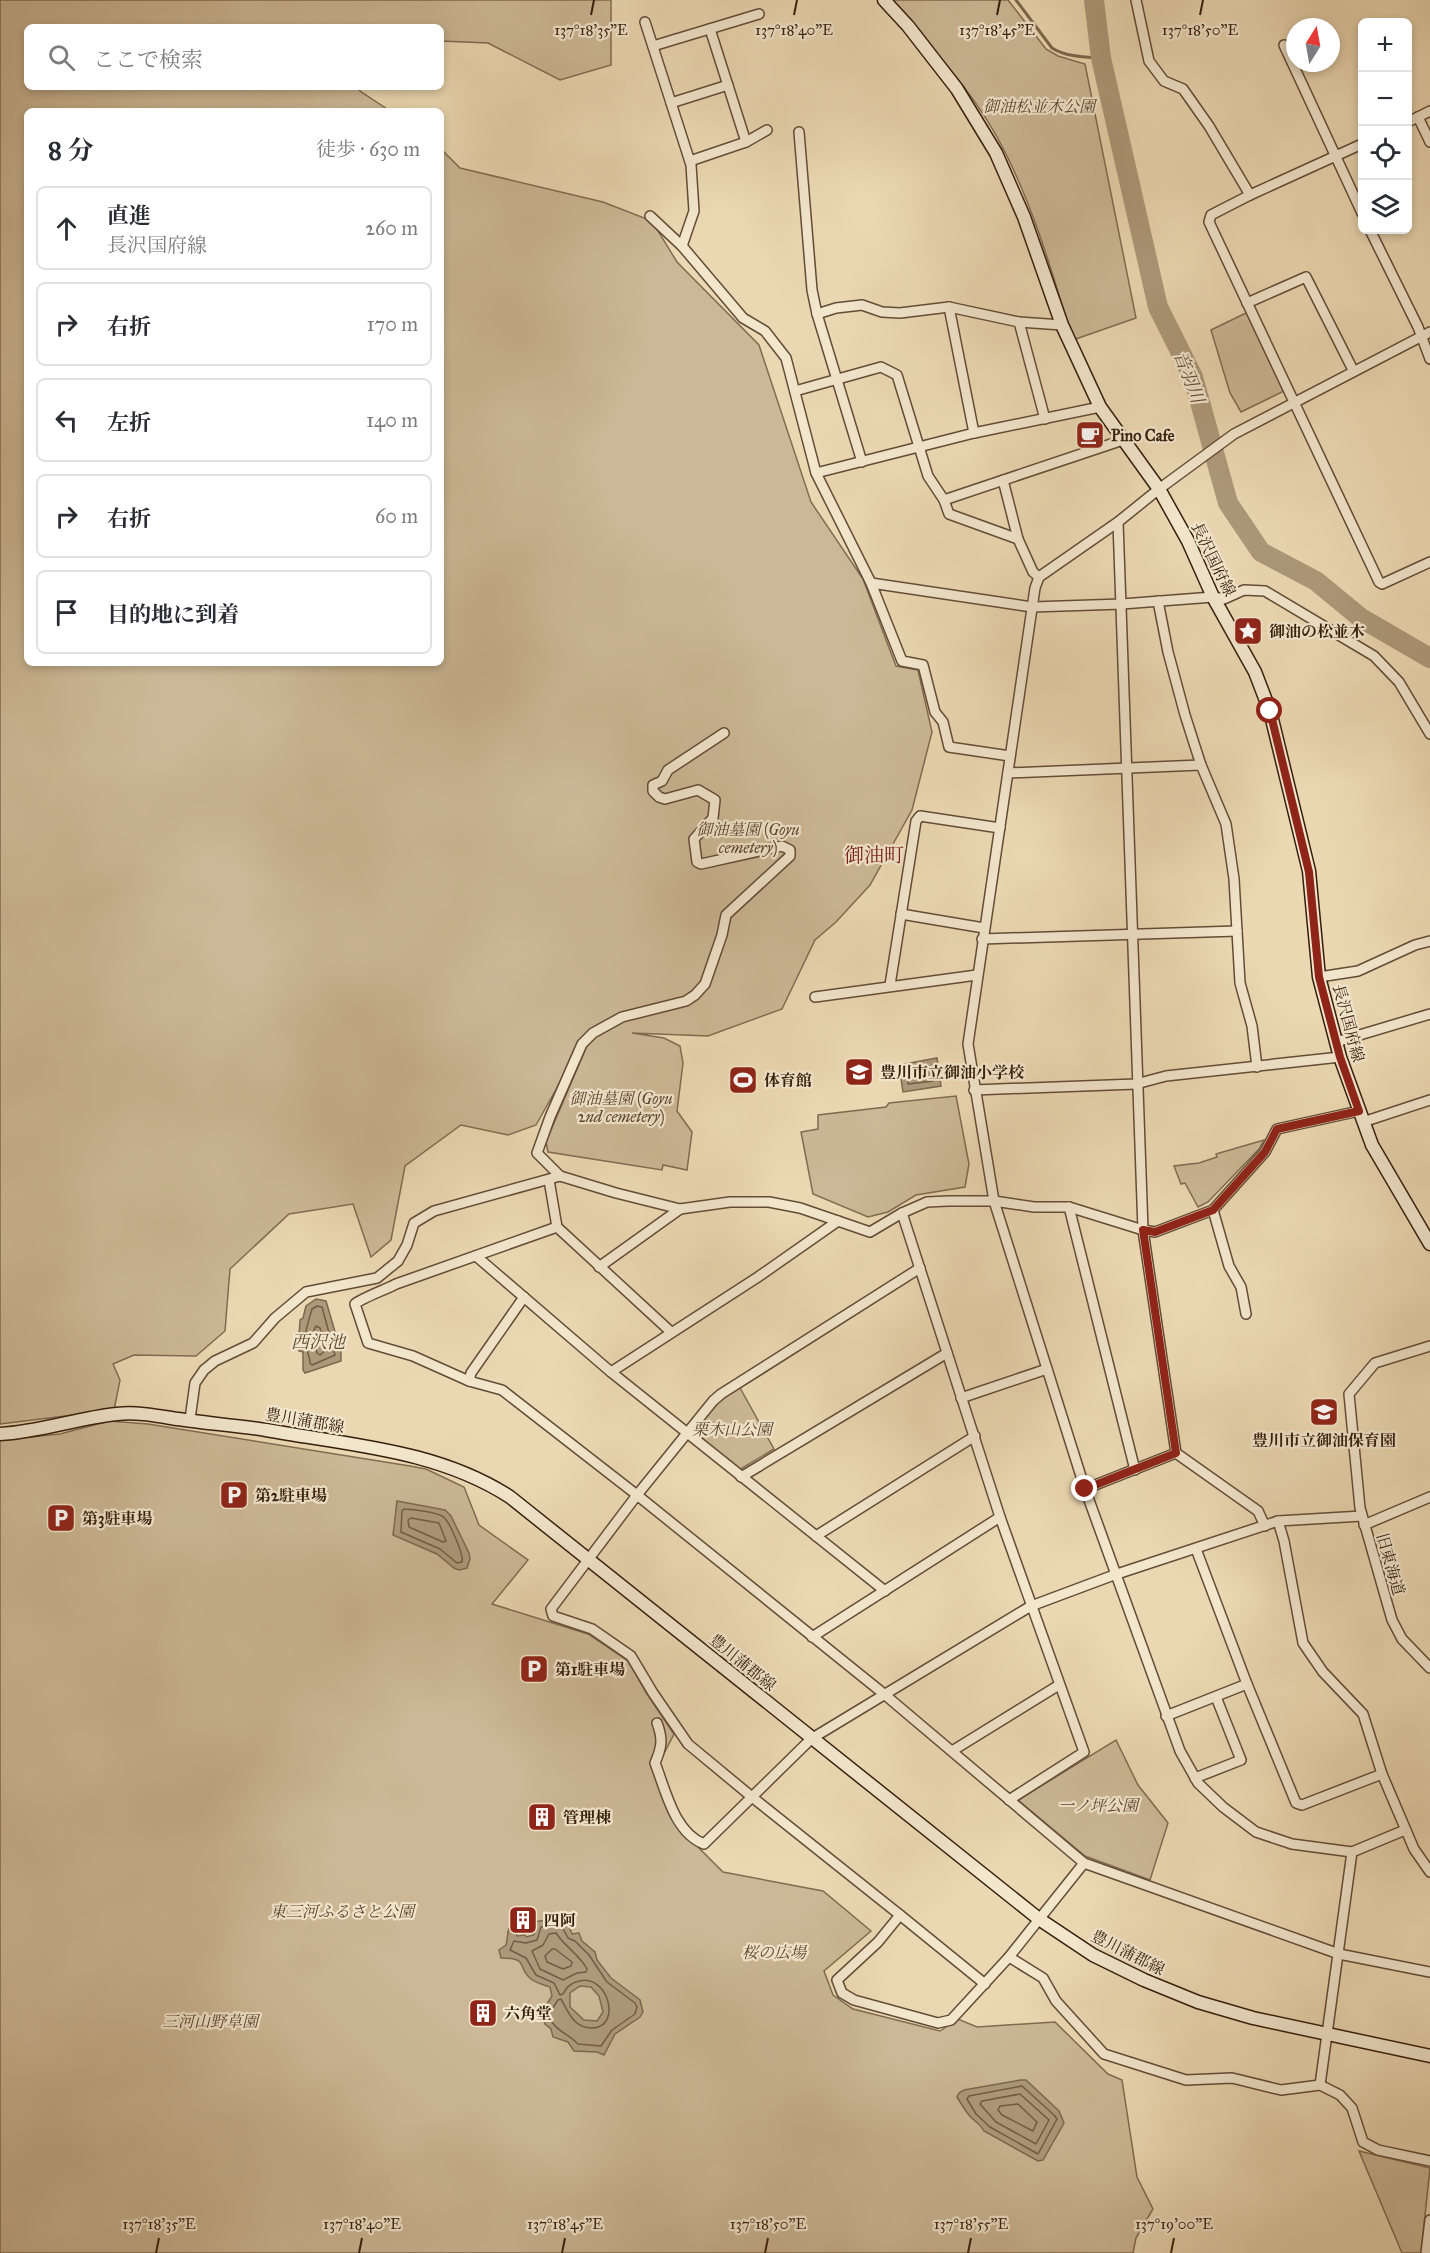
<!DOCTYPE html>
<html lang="ja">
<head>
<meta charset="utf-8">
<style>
  body { margin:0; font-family:"IM FELL Great Primer","Noto Serif JP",serif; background:#f2f2f3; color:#2b2b33 }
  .controls { position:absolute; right:18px; top:18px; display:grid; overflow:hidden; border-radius:9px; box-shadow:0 3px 9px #0003 }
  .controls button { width:54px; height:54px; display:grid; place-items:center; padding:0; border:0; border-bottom:2px solid #e1e1e2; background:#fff; color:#2b2b33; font:30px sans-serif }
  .compass { position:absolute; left:1286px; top:18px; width:54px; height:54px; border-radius:50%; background:#fff; box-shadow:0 3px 9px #0003; rotate:11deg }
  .stop { position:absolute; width:18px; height:18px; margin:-14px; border:4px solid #8f2418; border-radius:50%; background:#fff }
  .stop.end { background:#8f2418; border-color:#fff; box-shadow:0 2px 6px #0008 }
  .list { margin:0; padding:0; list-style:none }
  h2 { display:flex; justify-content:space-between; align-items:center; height:78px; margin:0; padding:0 24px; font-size:26px }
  h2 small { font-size:20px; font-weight:400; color:#7c7c81 }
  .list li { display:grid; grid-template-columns:39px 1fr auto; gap:18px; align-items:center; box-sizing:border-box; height:84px; margin:0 12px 12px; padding:0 12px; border:2px solid #e1e1e2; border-radius:9px }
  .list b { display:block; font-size:22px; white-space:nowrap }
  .list p { margin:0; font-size:20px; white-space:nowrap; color:#7c7c81 }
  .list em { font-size:20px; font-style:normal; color:#7c7c81 }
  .icon { flex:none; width:33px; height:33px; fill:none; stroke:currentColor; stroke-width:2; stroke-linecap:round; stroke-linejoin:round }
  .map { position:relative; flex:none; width:1430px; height:2253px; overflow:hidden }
  .search { position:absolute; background:#fff; box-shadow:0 3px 9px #0003; left:24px; top:24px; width:420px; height:66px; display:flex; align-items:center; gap:15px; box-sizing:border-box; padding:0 21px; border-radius:9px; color:#7c7c81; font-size:22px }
  .panel { position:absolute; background:#fff; box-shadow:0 3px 9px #0003; left:24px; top:108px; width:420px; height:558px; border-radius:9px }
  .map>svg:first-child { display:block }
  .green { fill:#ccb896; stroke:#816b51; stroke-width:1.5 }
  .water { fill:#ad997a; stroke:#7d684e; stroke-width:1.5; fill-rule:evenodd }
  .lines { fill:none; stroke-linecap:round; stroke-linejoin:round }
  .shore { stroke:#725c43; stroke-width:1.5 }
  .stream { stroke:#7d684e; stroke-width:3 }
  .river { stroke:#ad997a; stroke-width:20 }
  .street-casing { stroke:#634c36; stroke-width:12 }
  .secondary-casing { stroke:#361e0c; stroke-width:15 }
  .street { stroke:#f2e6cd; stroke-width:9 }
  .secondary { stroke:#f2e6cd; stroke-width:12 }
  .route { stroke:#8f2418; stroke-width:8 }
  .ticks { fill:none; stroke:#361e0c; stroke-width:2 }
  .labels { text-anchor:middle; stroke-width:4.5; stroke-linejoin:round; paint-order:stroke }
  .park-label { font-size:16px; font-style:italic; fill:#5c442e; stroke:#f2e6cd }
  .poi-label { font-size:16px; font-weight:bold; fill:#361e0c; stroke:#f2e6cd; text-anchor:start }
  .street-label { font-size:16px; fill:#361e0c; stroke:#f2e6cd }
  .water-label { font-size:18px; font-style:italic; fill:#604932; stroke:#f2e6cd }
  .quarter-label { font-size:20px; fill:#7a1f14; stroke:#f2e6cd }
  .ticks-label { font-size:15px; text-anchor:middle; fill:#361e0c; stroke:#f2e6cd; stroke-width:4.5; stroke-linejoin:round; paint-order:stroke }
</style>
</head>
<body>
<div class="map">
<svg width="1430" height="2253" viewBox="0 0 1430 2253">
  <rect width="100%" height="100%" fill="#ebd8b2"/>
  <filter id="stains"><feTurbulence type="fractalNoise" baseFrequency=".00333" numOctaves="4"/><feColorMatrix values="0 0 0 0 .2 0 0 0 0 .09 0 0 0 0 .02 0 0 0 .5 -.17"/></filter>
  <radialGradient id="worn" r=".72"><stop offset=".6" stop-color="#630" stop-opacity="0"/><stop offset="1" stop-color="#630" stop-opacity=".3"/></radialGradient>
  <g class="green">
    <polygon points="0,0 611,0 611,65 560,80 488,43 441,41 441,27 27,27 27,87 358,87 360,91 390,111 27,111 27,663 441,663 441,149 460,168 603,202 652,221 677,262 759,345 811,502 863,579 896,666 918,670 932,732 912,810 870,885 836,922 815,940 782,1009 708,1036 632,1033 664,1038 680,1046 683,1063 677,1111 692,1132 687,1170 663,1165 662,1170 548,1152 546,1142 588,1043 589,1031 536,1125 508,1135 461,1125 405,1166 391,1240 371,1257 353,1204 289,1214 230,1269 225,1331 196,1356 134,1355 113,1364 120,1380 114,1410 0,1424"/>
    <path d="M891,0H1008L1046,49L1058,56L1085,64L1136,318L1073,340C1053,276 1035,211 1004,150C976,94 931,47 891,0Z"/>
    <polygon points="1248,312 1286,390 1241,412 1230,393 1211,330"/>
    <polygon points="956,1096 969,1164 965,1187 916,1195 888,1212 868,1217 813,1194 801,1132 818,1129 818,1115 886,1107 889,1103"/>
    <polygon points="1264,1140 1259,1149 1208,1202 1198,1207 1185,1183 1181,1184 1174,1166 1199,1163 1217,1157 1216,1154"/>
    <polygon points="739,1386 774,1449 739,1470 694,1433 694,1429 722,1396"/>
    <polygon points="109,1421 148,1424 410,1466 426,1469 464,1487 479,1525 528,1560 492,1604 588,1634 628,1661 647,1694 674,1734 656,1769 677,1826 723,1872 823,1891 871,1931 824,1971 833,1995 853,2009 940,2031 958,2019 977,2027 1055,2022 1108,2074 1122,2080 1137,2177 1153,2209 1136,2238 1133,2253 0,2253 0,1440 60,1434"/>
    <polygon points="1116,1740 1138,1785 1168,1823 1150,1880 1085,1856 1018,1800"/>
    <polygon points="1359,2151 1430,2168 1421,2253 1402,2253"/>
  </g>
  <g class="water">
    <polygon points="937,1058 941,1086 903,1092 899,1065"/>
    <path d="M316,1299L326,1301L341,1352V1361L305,1373L303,1370V1352L299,1351C297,1341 300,1330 300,1320L303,1318L306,1306Z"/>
    <polygon points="397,1501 445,1510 451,1516 469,1553 470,1559 467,1568 459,1570 454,1568 437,1554 393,1535"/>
    <path d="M566,1918L572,1934L579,1933L582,1941L595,1952L597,1960L611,1978L640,2000L643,2012L640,2017L615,2034L604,2055L597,2052L574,2051L568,2042L553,2037L551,2029L545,2024L542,2012L552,1996L550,1987C544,1985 536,1983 531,1979C516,1967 530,1958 501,1958L499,1950L506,1945C509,1936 505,1927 515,1924L517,1936L525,1935L526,1937L534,1935L532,1922ZM580,1986L591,1987L599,1996L603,2012L597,2021L584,2020L570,2007V1993Z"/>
    <path d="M1021,2080H1026L1059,2111L1064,2123L1043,2160L1038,2161L984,2131C981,2125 978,2124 973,2119C969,2117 960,2102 957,2097L959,2093L964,2090Z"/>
  </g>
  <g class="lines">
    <g class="shore">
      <polygon points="931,1066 933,1081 908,1084 907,1070"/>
      <path d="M317,1306L322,1307L335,1355L312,1365L310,1363C310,1356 306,1350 305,1344C304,1332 309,1320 312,1309Z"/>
      <path d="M316,1326L320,1328L326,1350L320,1355L317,1353C315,1344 311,1334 316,1326Z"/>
      <path d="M404,1509C415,1510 432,1511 442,1516C449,1519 464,1555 462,1562L457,1563L440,1549L401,1532L402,1511Z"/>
      <polygon points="411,1518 439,1523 446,1541 443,1542 409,1527 408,1520"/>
      <path d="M561,1925L568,1938L575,1941L589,1955L607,1982L635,2003L637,2007L635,2014L612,2030L601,2046L578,2044C568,2033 552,2030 549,2014L558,2000L561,1999C568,2011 573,2028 592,2028C623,2028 608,1970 576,1982C569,1984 566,1988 563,1994L560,1995L554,1983L536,1975L526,1958L510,1950L514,1941L526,1943L537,1940L541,1927Z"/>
      <path d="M556,1933C565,1947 579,1954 587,1969L586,1972L577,1973L563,1980L540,1969L532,1951L543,1945L549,1934Z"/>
      <polygon points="552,1949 555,1949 572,1962 571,1966 563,1969 547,1962 545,1956"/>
      <polygon points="1022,2086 1054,2115 1057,2119 1038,2154 990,2127 976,2114 967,2099 969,2096"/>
      <polygon points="1020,2094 1049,2120 1036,2144 996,2122 980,2104 982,2101"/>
      <polygon points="1018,2104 1037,2122 1033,2131 1002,2115 998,2110 1000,2106"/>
    </g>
    <path class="stream" d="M1016,0L1052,48C1066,57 1084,57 1101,58"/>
    <polyline class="river" points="1094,0 1101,58 1158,307 1193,377 1228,503 1261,552 1316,581 1361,618 1430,658"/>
    <g class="street-casing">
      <g id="street">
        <polyline points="1136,0 1149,61 1164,81 1183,89 1209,126 1250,195"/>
        <polyline points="645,22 691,165 694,211 682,246"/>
        <polyline points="710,29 746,142"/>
        <polyline points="1284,45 1362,213"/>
        <polyline points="653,46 759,14"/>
        <polyline points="671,103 728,85"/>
        <polyline points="1418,117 1430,142"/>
        <polyline points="1408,122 1430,111"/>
        <polyline points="799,132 812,290 817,314 862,462"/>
        <polyline points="1362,144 1250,195 1211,215 1209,222 1379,582 1382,584 1430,562"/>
        <polyline points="690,161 746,142 767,130"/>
        <polyline points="650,216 682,246 743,318 765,331 786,358 816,473 871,583"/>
        <polyline points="1370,230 1418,327 1430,359"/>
        <polyline points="1247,303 1306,277 1353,370"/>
        <polyline points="949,307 974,433"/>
        <polyline points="817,314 836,308 862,305 882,312 900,313 949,307 1019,322 1062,325"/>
        <polyline points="1019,322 1045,419"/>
        <polyline points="795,391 881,367 897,375 928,476 944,500 949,514 1018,539 1033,572 1039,577"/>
        <polyline points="816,473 974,433 1100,407"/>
        <polyline points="1003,480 1018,539"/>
        <polyline points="944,500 1123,440"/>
        <polyline points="1118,522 1143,1230 1176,1453 1258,1511 1265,1526"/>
        <polyline points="1158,601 1168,652 1185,715 1201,765 1226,824 1234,879 1240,983 1252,1026 1257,1067"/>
        <polyline points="724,733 668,770 662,781 653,785 653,791 659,797 665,799 698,790 715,800 713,818 694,839 697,862 701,864 782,846 790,850 790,856 726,915 722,935 705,984 695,995 686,1001 622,1017 593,1033 582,1044 550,1117 537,1153 560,1176 616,1193 680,1209 730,1202 769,1202 800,1208 870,1232 902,1213 927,1202 948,1201 994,1201 1034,1207 1069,1207 1143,1230 1155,1232 1213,1210 1265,1152 1277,1129 1359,1111"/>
        <polyline points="1010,756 949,747 943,722 935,712 923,665 902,661 871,583 1032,607 1122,604 1213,597 1224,599 1244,590 1265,591 1374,656 1399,682 1430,734"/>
        <polyline points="1008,773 1201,765"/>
        <polyline points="901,914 984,928"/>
        <polyline points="982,939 1237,931"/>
        <polyline points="1319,977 1358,971 1415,945 1430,941"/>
        <polyline points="890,985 916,821 920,816 1000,828"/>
        <polyline points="815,997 977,975"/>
        <polyline points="1336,1042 1430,1014"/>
        <polyline points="974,1090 1136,1084 1166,1076 1340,1057"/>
        <polyline points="1363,1122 1430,1100"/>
        <polyline points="549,1180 557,1227"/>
        <polyline points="1069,1207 1135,1470"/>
        <polyline points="1213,1210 1229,1266 1241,1287 1246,1314"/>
        <polyline points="902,1213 1000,1517 1084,1752 1009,1800"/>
        <polyline points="476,1256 611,1372 885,1591"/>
        <polyline points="599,1267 680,1209"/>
        <polyline points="524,1297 471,1373 469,1381 502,1390 637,1495 713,1401 721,1394 920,1268"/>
        <polyline points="1430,1346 1375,1363 1349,1394 1360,1508 1392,1620 1402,1639 1430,1668"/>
        <polyline points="611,1372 758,1277 838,1221"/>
        <path d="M469,1381L413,1356L368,1343L355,1304C360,1299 387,1289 396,1284L557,1227L671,1332"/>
        <polyline points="961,1398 1047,1369"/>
        <polyline points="190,1419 195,1383 204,1370 215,1361 253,1343 275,1318 306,1292 377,1278 398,1261 407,1245 414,1223 434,1211 560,1176"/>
        <polyline points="741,1477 947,1353"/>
        <polyline points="1085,1489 1176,1453"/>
        <polyline points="1364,1525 1430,1497"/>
        <polyline points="816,1536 975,1436"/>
        <polyline points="1196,1549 1247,1684 1296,1803 1302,1805 1382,1774 1363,1714 1323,1672 1303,1643 1284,1541 1278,1521"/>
        <polyline points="812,1637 1000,1517"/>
        <polyline points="1166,1716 1247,1684"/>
        <path d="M657,1723C663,1739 662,1747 655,1763C666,1791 674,1832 704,1844L811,1739L1031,1606L1114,1575L1278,1521L1362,1516"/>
        <polyline points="952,1751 1059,1685"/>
        <polyline points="1382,1774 1414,1849 1430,1872"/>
        <polyline points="1195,1778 1241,1760 1216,1697"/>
        <polyline points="1405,1830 1352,1852 1292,1844 1256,1832 1223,1807 1198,1783 1180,1751 1085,1489 994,1201 968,1044 1035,588 1039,577 1118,522 1159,489 1234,434 1430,332"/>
        <polyline points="1084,1863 1009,1957 951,2020 938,2023 854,2000 842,1993 837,1980 878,1942 900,1915 752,1797 688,1744 653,1693 631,1656 592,1629 553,1616 551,1609 637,1495 884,1694 1084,1863 1339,1954 1430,1972"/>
        <polyline points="900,1915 985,1984"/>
        <polyline points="1009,1957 1043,1978 1056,2001 1104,2054 1186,2080 1232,2078 1281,2090 1320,2085 1340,2095 1352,2108 1363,2142 1378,2150 1430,2161"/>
        <polyline points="1320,2085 1352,1852"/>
        <polyline points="1426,2253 1430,2220"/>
      </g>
    </g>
    <g class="secondary-casing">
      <g id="secondary">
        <polyline points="884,0 908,26 957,89 996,153 1024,217 1062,325 1100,407 1159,489 1188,541 1213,597 1255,672 1270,711 1309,871 1319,977 1340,1057 1372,1145 1430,1244"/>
        <path d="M0,1434C40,1432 77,1418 117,1414C135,1412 153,1415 171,1418C202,1423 234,1425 266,1430C349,1445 438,1450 510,1497L1039,1919L1093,1955L1144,1980L1198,2002L1253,2018L1430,2056"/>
      </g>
    </g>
    <use href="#street" class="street"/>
    <use href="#secondary" class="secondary"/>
  </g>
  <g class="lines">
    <polyline class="route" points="1085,1489 1176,1453 1143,1230 1155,1232 1213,1210 1265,1152 1277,1129 1359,1111 1340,1057 1319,977 1309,872 1270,711"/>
  </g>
  <path class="ticks" d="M591,15L594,0M794,15L797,0M997,15L1000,0M1200,15L1203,0M156,2253L159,2238M359,2253L362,2238M562,2253L565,2238M765,2253L768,2238M968,2253L971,2238M1171,2253L1174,2238"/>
  <defs>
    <g id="cafe-square" transform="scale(1.5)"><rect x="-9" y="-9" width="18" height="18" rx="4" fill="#8f2418" stroke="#f2e6cd"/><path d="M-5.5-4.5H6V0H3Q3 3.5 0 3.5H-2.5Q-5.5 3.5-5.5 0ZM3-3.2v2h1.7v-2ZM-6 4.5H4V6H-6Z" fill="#fff"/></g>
    <g id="sight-square" transform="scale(1.5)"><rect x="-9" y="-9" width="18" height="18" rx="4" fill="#8f2418" stroke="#f2e6cd"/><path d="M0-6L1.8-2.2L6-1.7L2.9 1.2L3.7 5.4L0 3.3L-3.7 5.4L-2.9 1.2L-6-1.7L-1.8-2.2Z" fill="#fff"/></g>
    <g id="school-square" transform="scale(1.5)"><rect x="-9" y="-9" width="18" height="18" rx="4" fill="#8f2418" stroke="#f2e6cd"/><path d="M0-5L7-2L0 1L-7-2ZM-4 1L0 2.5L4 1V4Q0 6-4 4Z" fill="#fff"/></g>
    <g id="stadium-square" transform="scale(1.5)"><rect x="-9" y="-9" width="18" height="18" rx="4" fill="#8f2418" stroke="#f2e6cd"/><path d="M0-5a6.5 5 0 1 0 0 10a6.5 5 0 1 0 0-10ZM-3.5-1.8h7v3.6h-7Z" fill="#fff"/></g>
    <g id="parking-square" transform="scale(1.5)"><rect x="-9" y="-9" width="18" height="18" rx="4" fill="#8f2418" stroke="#f2e6cd"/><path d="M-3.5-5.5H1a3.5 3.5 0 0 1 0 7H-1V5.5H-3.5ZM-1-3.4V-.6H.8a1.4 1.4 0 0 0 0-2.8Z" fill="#fff"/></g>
    <g id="building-square" transform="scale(1.5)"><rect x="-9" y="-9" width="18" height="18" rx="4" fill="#8f2418" stroke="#f2e6cd"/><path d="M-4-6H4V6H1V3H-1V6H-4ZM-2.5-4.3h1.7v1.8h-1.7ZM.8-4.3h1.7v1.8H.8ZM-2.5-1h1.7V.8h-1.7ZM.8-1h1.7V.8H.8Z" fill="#fff"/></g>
  </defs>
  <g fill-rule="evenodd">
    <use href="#cafe-square" x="1090" y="435"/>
    <use href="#sight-square" x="1248" y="631"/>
    <use href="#school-square" x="859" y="1072"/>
    <use href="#stadium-square" x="743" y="1080"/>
    <use href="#school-square" x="1324" y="1412"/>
    <use href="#parking-square" x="234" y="1495"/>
    <use href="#parking-square" x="61" y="1518"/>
    <use href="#parking-square" x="534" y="1669"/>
    <use href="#building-square" x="542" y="1817"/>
    <use href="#building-square" x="523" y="1920"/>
    <use href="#building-square" x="483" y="2013"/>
  </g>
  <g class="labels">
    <g class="park-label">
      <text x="1039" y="112">御油松並木公園</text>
      <text x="748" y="835">御油墓園 (Goyu<tspan x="748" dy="18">cemetery)</tspan></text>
      <text x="621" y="1104">御油墓園 (Goyu<tspan x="621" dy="18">2nd cemetery)</tspan></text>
      <text x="732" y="1435">栗木山公園</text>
      <text x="1098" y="1811">一ノ坪公園</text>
      <text x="342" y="1917">東三河ふるさと公園</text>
      <text x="774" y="1958">桜の広場</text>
      <text x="210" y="2027">三河山野草園</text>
    </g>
    <g class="poi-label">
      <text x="1111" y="441">Pino Cafe</text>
      <text x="1269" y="637">御油の松並木</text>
      <text x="880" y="1078">豊川市立御油小学校</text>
      <text x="764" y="1086">体育館</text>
      <text x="1324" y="1446" text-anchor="middle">豊川市立御油保育園</text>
      <text x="255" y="1501">第2駐車場</text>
      <text x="82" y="1524">第3駐車場</text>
      <text x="555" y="1675">第1駐車場</text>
      <text x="563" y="1823">管理棟</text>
      <text x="544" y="1926">四阿</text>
      <text x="504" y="2019">六角堂</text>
    </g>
    <g class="street-label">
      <text transform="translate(1214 559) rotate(64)" y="6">長沢国府線</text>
      <text transform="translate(1349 1023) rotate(75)" y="6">長沢国府線</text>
      <text transform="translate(305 1420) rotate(10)" y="6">豊川蒲郡線</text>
      <text transform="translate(1391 1564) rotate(74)" y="6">旧東海道</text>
      <text transform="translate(743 1662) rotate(39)" y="6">豊川蒲郡線</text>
      <text transform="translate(1128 1952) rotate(27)" y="6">豊川蒲郡線</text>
    </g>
    <g class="water-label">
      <text transform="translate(1189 377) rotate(69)" y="6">音羽川</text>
      <text x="318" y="1348">西沢池</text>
    </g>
    <g class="quarter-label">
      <text x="874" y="862">御油町</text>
    </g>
  </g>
  <g class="ticks-label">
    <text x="591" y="35">137°18'35"E</text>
    <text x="794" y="35">137°18'40"E</text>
    <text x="997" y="35">137°18'45"E</text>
    <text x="1200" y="35">137°18'50"E</text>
    <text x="159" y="2229">137°18'35"E</text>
    <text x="362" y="2229">137°18'40"E</text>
    <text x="565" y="2229">137°18'45"E</text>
    <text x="768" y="2229">137°18'50"E</text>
    <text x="971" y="2229">137°18'55"E</text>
    <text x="1174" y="2229">137°19'00"E</text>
  </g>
  <rect width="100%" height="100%" filter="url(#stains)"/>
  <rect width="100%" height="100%" fill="url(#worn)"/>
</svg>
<div class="controls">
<button>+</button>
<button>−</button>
<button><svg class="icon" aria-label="locate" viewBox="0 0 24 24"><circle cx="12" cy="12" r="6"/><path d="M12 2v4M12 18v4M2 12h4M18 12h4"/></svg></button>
<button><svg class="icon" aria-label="layers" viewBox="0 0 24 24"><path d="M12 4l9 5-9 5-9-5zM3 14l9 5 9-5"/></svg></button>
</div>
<svg class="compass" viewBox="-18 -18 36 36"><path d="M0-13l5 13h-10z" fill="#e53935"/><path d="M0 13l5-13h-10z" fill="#7c7c81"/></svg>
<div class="stop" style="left:1270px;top:711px"></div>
<div class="stop end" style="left:1085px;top:1489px"></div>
<div class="search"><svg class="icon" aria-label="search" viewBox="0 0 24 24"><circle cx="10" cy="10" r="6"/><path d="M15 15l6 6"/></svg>ここで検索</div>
<section class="panel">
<h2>8 分<small>徒歩 · 630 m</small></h2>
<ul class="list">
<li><svg class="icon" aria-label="ahead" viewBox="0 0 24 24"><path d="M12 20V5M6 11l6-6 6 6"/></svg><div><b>直進</b><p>長沢国府線</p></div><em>260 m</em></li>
<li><svg class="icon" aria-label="right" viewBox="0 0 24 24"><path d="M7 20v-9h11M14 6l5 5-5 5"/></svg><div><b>右折</b></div><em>170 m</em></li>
<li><svg class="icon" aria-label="left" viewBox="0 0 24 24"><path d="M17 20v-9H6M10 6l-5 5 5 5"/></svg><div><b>左折</b></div><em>140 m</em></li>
<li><svg class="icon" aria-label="right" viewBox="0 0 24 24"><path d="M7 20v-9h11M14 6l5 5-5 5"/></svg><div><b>右折</b></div><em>60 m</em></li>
<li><svg class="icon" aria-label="arrive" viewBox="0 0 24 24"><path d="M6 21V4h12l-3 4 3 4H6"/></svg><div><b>目的地に到着</b></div></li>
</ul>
</section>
</div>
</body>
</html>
